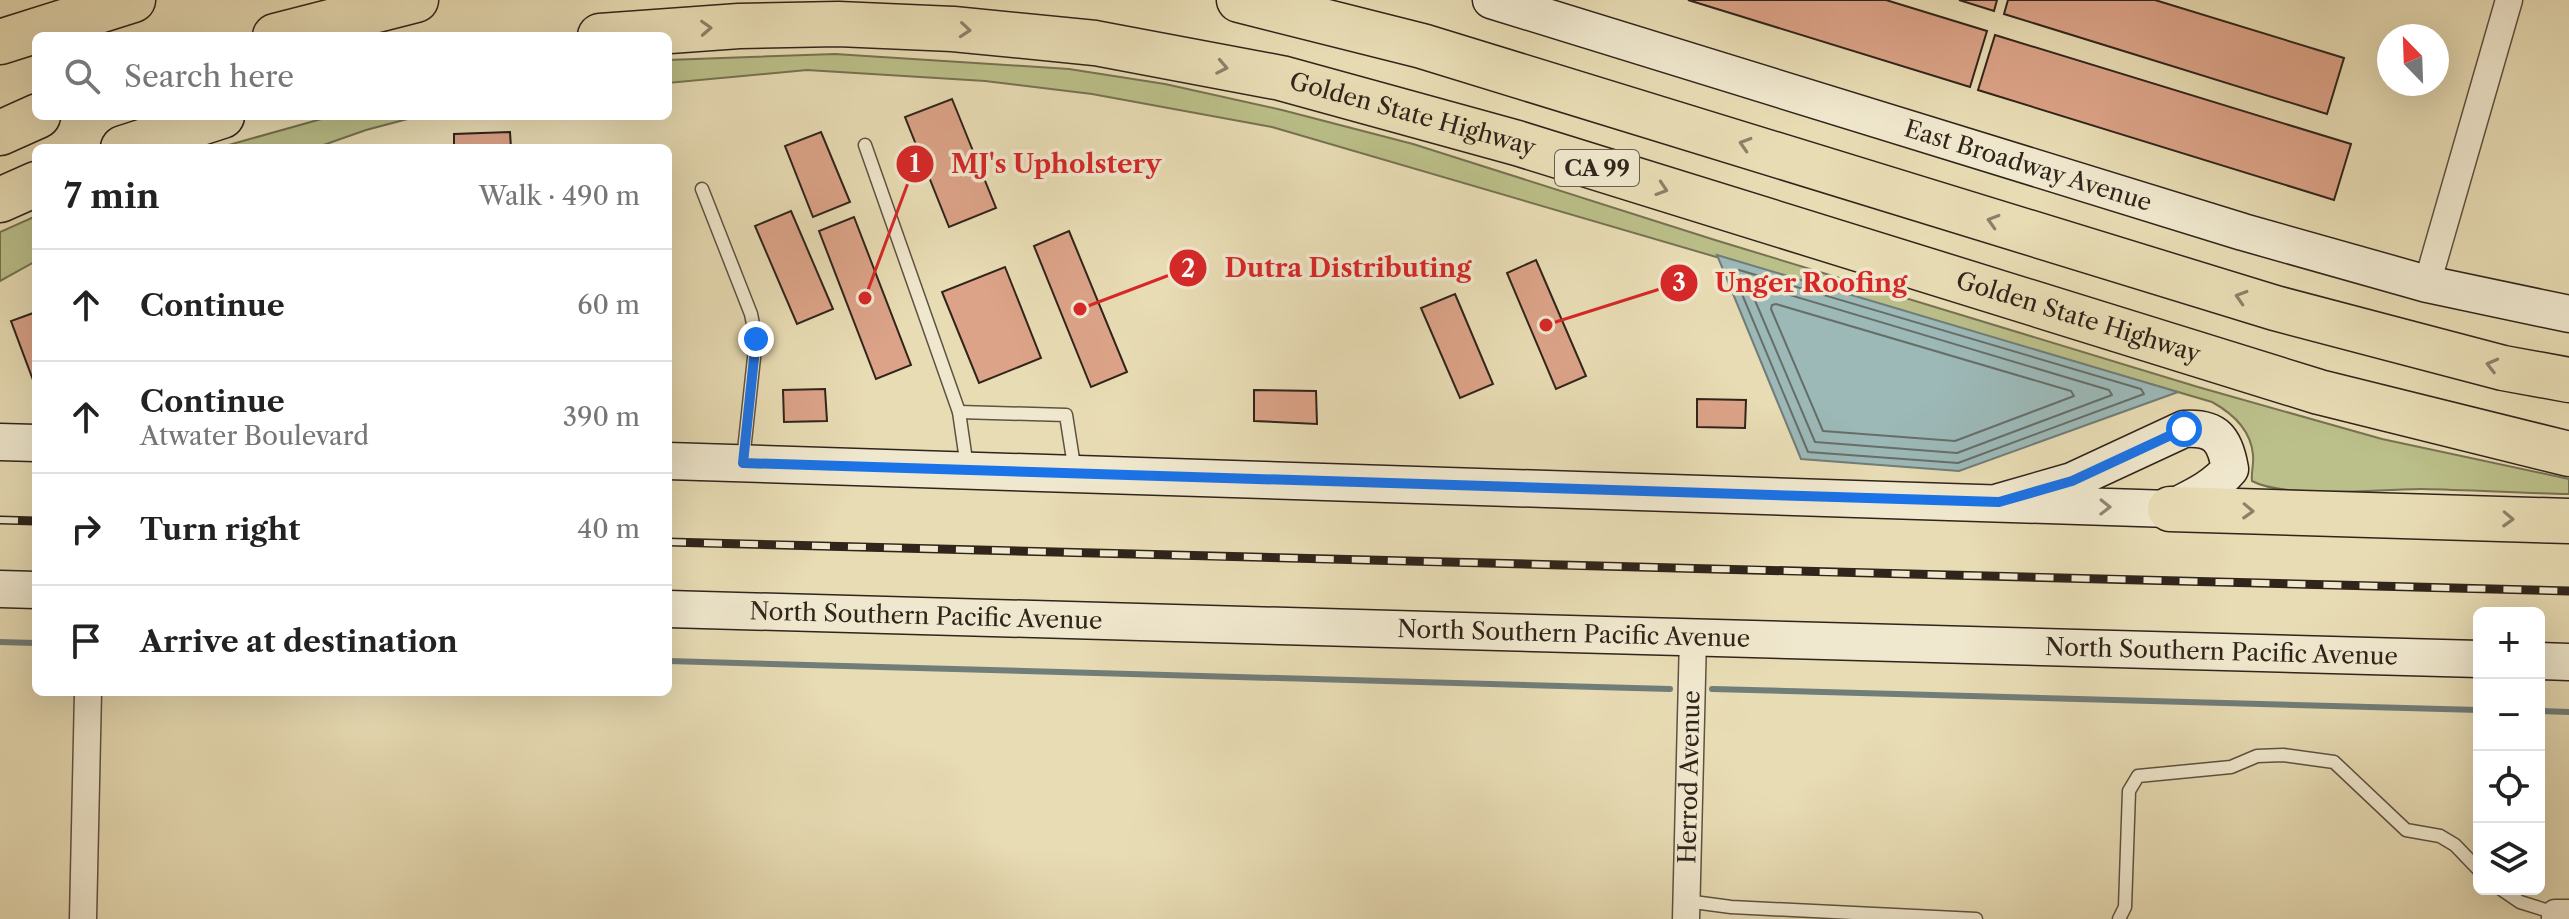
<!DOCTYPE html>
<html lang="en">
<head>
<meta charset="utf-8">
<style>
  body { margin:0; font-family:"Libre Caslon Text",serif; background:#f2f2f2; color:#222 }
  .controls { position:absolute; right:24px; bottom:24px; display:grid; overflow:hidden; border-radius:12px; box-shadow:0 8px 32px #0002 }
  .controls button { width:72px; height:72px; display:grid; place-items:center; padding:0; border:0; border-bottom:2px solid #e0e0e0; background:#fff; color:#222; font:40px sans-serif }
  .compass { position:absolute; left:2377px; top:24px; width:72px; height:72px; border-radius:50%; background:#fff; box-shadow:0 8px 32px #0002; rotate:337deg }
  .stop { position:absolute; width:24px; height:24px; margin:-18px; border:6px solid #1a73e8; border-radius:50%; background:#fff }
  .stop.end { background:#1a73e8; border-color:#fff; box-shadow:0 2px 8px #0008 }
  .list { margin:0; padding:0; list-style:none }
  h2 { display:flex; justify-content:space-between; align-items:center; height:104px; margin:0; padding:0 32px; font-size:34px }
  h2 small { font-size:26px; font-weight:400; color:#767676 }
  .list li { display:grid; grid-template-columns:52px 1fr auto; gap:24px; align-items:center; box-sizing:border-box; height:112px; padding:0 32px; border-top:2px solid #e0e0e0 }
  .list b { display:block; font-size:30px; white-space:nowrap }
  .list p { margin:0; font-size:26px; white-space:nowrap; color:#767676 }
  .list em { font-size:26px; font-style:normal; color:#767676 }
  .icon { flex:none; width:44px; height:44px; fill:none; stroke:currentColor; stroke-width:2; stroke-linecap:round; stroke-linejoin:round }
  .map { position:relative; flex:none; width:2569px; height:919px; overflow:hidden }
  .search { position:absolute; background:#fff; box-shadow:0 8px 32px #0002; left:32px; top:32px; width:640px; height:88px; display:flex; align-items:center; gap:20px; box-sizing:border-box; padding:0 28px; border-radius:12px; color:#767676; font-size:30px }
  .panel { position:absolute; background:#fff; box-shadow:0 8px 32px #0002; left:32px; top:144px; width:640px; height:552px; border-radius:12px }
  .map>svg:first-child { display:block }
  .green { fill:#bbbf89; stroke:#767252; stroke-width:2 }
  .water { fill:#9cb9b8; stroke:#717d79; stroke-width:2 }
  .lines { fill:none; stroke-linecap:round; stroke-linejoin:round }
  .shore { stroke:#666e6a; stroke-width:2 }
  .stream { stroke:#717d79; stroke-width:6 }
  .building { fill:#dca388; stroke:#30241b; stroke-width:2 }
  .lane-casing { stroke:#5e5241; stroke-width:15 }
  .street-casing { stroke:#5e5241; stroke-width:29 }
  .secondary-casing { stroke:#30241b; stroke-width:39 }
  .highway-casing { stroke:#30241b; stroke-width:47 }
  .lane { stroke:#f0e8ce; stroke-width:12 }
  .street { stroke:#f0e8ce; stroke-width:26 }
  .secondary { stroke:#f0e8ce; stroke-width:36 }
  .highway { stroke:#e8dcb4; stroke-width:44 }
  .rail-casing { stroke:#30241b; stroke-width:9 }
  .rail { stroke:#f0e8ce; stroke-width:6; stroke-dasharray:18; stroke-linecap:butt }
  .oneway { stroke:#8c8068 }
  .oneway2 { stroke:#908674 }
  .route { stroke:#1a73e8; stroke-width:10 }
  .labels { text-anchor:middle; stroke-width:7; stroke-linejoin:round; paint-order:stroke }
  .shield { fill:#f0e8ce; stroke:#6a5f51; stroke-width:2 }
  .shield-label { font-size:22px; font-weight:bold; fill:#30241b }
  .street-label { font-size:24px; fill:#30241b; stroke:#f0e8ce }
  .leader { fill:none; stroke:#d62828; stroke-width:3 }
  .callout-dot { fill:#d62828; stroke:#f0e8ce; stroke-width:3 }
  .mark-label { font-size:24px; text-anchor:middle; font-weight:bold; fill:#fff }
  .callout-label { font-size:26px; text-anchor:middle; font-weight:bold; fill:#d62828; stroke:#f0e8ce; stroke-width:7; stroke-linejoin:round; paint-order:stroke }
</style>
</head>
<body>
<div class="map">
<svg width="2569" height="919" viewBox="0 0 2569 919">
  <rect width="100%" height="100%" fill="#e8dcb4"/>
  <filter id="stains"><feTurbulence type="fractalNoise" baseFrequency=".0025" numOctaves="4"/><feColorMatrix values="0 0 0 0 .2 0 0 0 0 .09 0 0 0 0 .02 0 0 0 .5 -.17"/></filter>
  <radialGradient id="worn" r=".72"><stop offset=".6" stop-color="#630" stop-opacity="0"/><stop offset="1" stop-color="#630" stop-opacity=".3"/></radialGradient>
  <g class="green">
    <path d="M835,54L1069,69L1165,84L1282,110L1413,144L1715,240L2198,387L2382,439L2569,479V494C2520,493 2471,490 2422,489C2380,489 2285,499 2252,481C2251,472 2254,464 2253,455C2251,430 2232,413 2212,402L1272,127L1092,94L985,81L807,70L668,83V60Z"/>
    <polygon points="332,116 419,116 366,130 315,148 218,148"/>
    <polygon points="36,216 36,261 0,281 0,232"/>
  </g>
  <polygon class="water" points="1717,255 2178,392 1959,471 1801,459"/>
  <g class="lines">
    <g class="shore">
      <polygon points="1739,270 2141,389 2144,394 1958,463 1808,452 1734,275 1735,271"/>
      <polygon points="1756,285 2109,390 2112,395 1957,453 1815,442 1751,291 1752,286"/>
      <polygon points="1776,304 2071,391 2074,396 1955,441 1823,431 1771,309 1772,305"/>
    </g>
    <g class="stream">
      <polyline points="0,642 36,643"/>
      <polyline points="668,661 1670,689"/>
      <polyline points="1712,689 2479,710"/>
      <polyline points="2539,711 2569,712"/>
    </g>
  </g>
  <g class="building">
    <polygon points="1688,0 1886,0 1987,31 1970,87"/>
    <polygon points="1959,0 1997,0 1994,11"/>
    <polygon points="2008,0 2155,0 2344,58 2327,114 2004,14"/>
    <polygon points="1995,35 2351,144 2334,200 1978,90"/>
    <polygon points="952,99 996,208 949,227 905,117"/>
    <polygon points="510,132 511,148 454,148 454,134"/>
    <polygon points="821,132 850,202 813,217 785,146"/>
    <polygon points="791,211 833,309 797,324 755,226"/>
    <polygon points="854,217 911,365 876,379 819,231"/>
    <polygon points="1069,231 1127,372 1091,387 1034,246"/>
    <polygon points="1536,260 1586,376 1556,389 1507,273"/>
    <polygon points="1005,267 1041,358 979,383 942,292"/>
    <polygon points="1455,294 1493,384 1460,398 1421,308"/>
    <polygon points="36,312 36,388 11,321"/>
    <polygon points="825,389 827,421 784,422 783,390"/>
    <polygon points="1254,390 1316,391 1317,424 1254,421"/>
    <polygon points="1697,399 1746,400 1745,428 1697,427"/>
  </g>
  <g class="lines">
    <g class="lane-casing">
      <g id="lane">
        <polyline points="865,145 959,412 967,467"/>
        <polyline points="702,189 751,314 756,339 743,460"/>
        <polyline points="959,412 1066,415 1075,472"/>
        <polyline points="2501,889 2520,902 2555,913"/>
        <polyline points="1686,901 1731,907 1976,919"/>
        <polyline points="2119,919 2125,907 2129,791 2138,776 2231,767 2257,756 2283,755 2334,762 2406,830 2440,836 2455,845 2479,870"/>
      </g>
    </g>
    <g class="street-casing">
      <g id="street">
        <polyline points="2427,284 2509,0"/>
        <polyline points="83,919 88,692"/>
        <path id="s1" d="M1686,919L1693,637"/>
        <polyline points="2555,919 2555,913 2569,913"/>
      </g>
    </g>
    <g class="secondary-casing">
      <g id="secondary">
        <path id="s2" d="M1491,0L2243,232L2427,284L2569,314"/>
        <polyline points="0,442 36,443"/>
        <path d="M668,461L2170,509C2193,497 2213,489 2230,469C2225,439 2216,427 2184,429L2072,481L1999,502"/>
        <polyline points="0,589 36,590"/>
        <path id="s3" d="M668,609L2479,659"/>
        <polyline points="2539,661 2569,662"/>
      </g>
    </g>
    <g class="highway-casing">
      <g id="highway">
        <polyline points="1239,0 1422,46 2275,308 2503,368 2569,380"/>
        <polyline points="275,36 416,0"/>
        <path id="s4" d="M600,36L739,26L838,24L953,29L1095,43L1281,78L1517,143L2319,392L2569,454"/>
        <polyline points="0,42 133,0"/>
        <polyline points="0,133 38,116"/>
        <polyline points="123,148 222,116"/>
        <polyline points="0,200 36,184"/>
        <polyline points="2170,509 2569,521"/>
      </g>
    </g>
    <use href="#lane" class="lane"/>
    <use href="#street" class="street"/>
    <use href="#secondary" class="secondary"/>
    <use href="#highway" class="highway"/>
    <g class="rail-casing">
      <g id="rail">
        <polyline points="0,520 36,521"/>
        <polyline points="668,542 2569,591"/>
      </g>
    </g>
    <use href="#rail" class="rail"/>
  </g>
  <defs><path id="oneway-chevron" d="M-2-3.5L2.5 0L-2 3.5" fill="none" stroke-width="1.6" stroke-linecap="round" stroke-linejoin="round" transform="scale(2)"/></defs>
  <g class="oneway">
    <use href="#oneway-chevron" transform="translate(706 28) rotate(-3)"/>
    <use href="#oneway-chevron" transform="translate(965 30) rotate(5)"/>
    <use href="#oneway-chevron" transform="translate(1222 67) rotate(11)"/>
    <use href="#oneway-chevron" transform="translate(1745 144) rotate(-163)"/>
    <use href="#oneway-chevron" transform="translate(1662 189) rotate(18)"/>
    <use href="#oneway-chevron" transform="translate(1993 221) rotate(-163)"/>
    <use href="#oneway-chevron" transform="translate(2241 297) rotate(-163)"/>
    <use href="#oneway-chevron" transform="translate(2492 365) rotate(-166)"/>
    <use href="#oneway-chevron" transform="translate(2248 511) rotate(2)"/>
    <use href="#oneway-chevron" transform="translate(2508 519) rotate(2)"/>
  </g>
  <use class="oneway2" href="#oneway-chevron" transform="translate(2105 507) rotate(1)"/>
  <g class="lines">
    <polyline class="route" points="756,339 743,463 1999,502 2072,481 2184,429"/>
  </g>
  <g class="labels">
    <rect class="shield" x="1555" y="150" width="84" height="36" rx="6"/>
    <g class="shield-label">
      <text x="1597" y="176">CA 99</text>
    </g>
    <g class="street-label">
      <text dy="8" stroke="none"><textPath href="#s4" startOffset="822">Golden State Highway</textPath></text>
      <text dy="8" stroke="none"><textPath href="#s2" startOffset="562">East Broadway Avenue</textPath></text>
      <text dy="8" stroke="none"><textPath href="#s4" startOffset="1518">Golden State Highway</textPath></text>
      <text dy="8" stroke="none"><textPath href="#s3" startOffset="258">North Southern Pacific Avenue</textPath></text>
      <text dy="8" stroke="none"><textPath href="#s3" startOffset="906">North Southern Pacific Avenue</textPath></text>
      <text dy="8" stroke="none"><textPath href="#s3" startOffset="1554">North Southern Pacific Avenue</textPath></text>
      <text dy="8" stroke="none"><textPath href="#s1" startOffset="142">Herrod Avenue</textPath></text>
    </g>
  </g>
  <path class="leader" d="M865 298L915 164M1080 309L1188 268M1546 325L1679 283"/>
  <g class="callout-dot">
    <circle cx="865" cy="298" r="8"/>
    <circle cx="1080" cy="309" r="8"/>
    <circle cx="1546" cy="325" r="8"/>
    <circle cx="915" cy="164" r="20"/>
    <circle cx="1188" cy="268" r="20"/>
    <circle cx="1679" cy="283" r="20"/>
  </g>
  <g class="mark-label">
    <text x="915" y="172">1</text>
    <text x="1188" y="277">2</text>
    <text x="1679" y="291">3</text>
  </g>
  <g class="callout-label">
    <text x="1056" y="173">MJ's Upholstery</text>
    <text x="1348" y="277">Dutra Distributing</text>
    <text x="1811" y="292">Unger Roofing</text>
  </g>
  <rect width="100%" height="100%" filter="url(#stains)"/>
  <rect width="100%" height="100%" fill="url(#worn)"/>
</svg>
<div class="controls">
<button>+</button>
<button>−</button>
<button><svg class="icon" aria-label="locate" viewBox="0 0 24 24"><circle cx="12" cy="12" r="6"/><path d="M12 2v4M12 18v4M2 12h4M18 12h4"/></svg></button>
<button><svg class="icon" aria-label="layers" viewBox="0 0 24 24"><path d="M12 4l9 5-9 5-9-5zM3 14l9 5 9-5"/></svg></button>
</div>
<svg class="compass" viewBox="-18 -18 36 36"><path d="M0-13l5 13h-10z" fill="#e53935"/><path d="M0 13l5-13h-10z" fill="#767676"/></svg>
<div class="stop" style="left:2184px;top:429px"></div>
<div class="stop end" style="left:756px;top:339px"></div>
<div class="search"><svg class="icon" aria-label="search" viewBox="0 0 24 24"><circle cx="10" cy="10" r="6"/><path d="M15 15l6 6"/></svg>Search here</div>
<section class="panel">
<h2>7 min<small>Walk · 490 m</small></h2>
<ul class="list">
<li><svg class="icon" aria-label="ahead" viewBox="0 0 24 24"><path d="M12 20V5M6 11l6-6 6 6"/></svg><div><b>Continue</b></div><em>60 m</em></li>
<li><svg class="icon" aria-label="ahead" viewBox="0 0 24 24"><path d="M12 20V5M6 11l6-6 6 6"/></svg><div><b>Continue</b><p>Atwater Boulevard</p></div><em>390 m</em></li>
<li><svg class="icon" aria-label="right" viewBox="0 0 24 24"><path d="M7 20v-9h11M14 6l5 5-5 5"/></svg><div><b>Turn right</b></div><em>40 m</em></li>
<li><svg class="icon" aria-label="arrive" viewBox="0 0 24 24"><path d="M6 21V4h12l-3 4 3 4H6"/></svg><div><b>Arrive at destination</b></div></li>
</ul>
</section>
</div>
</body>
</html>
